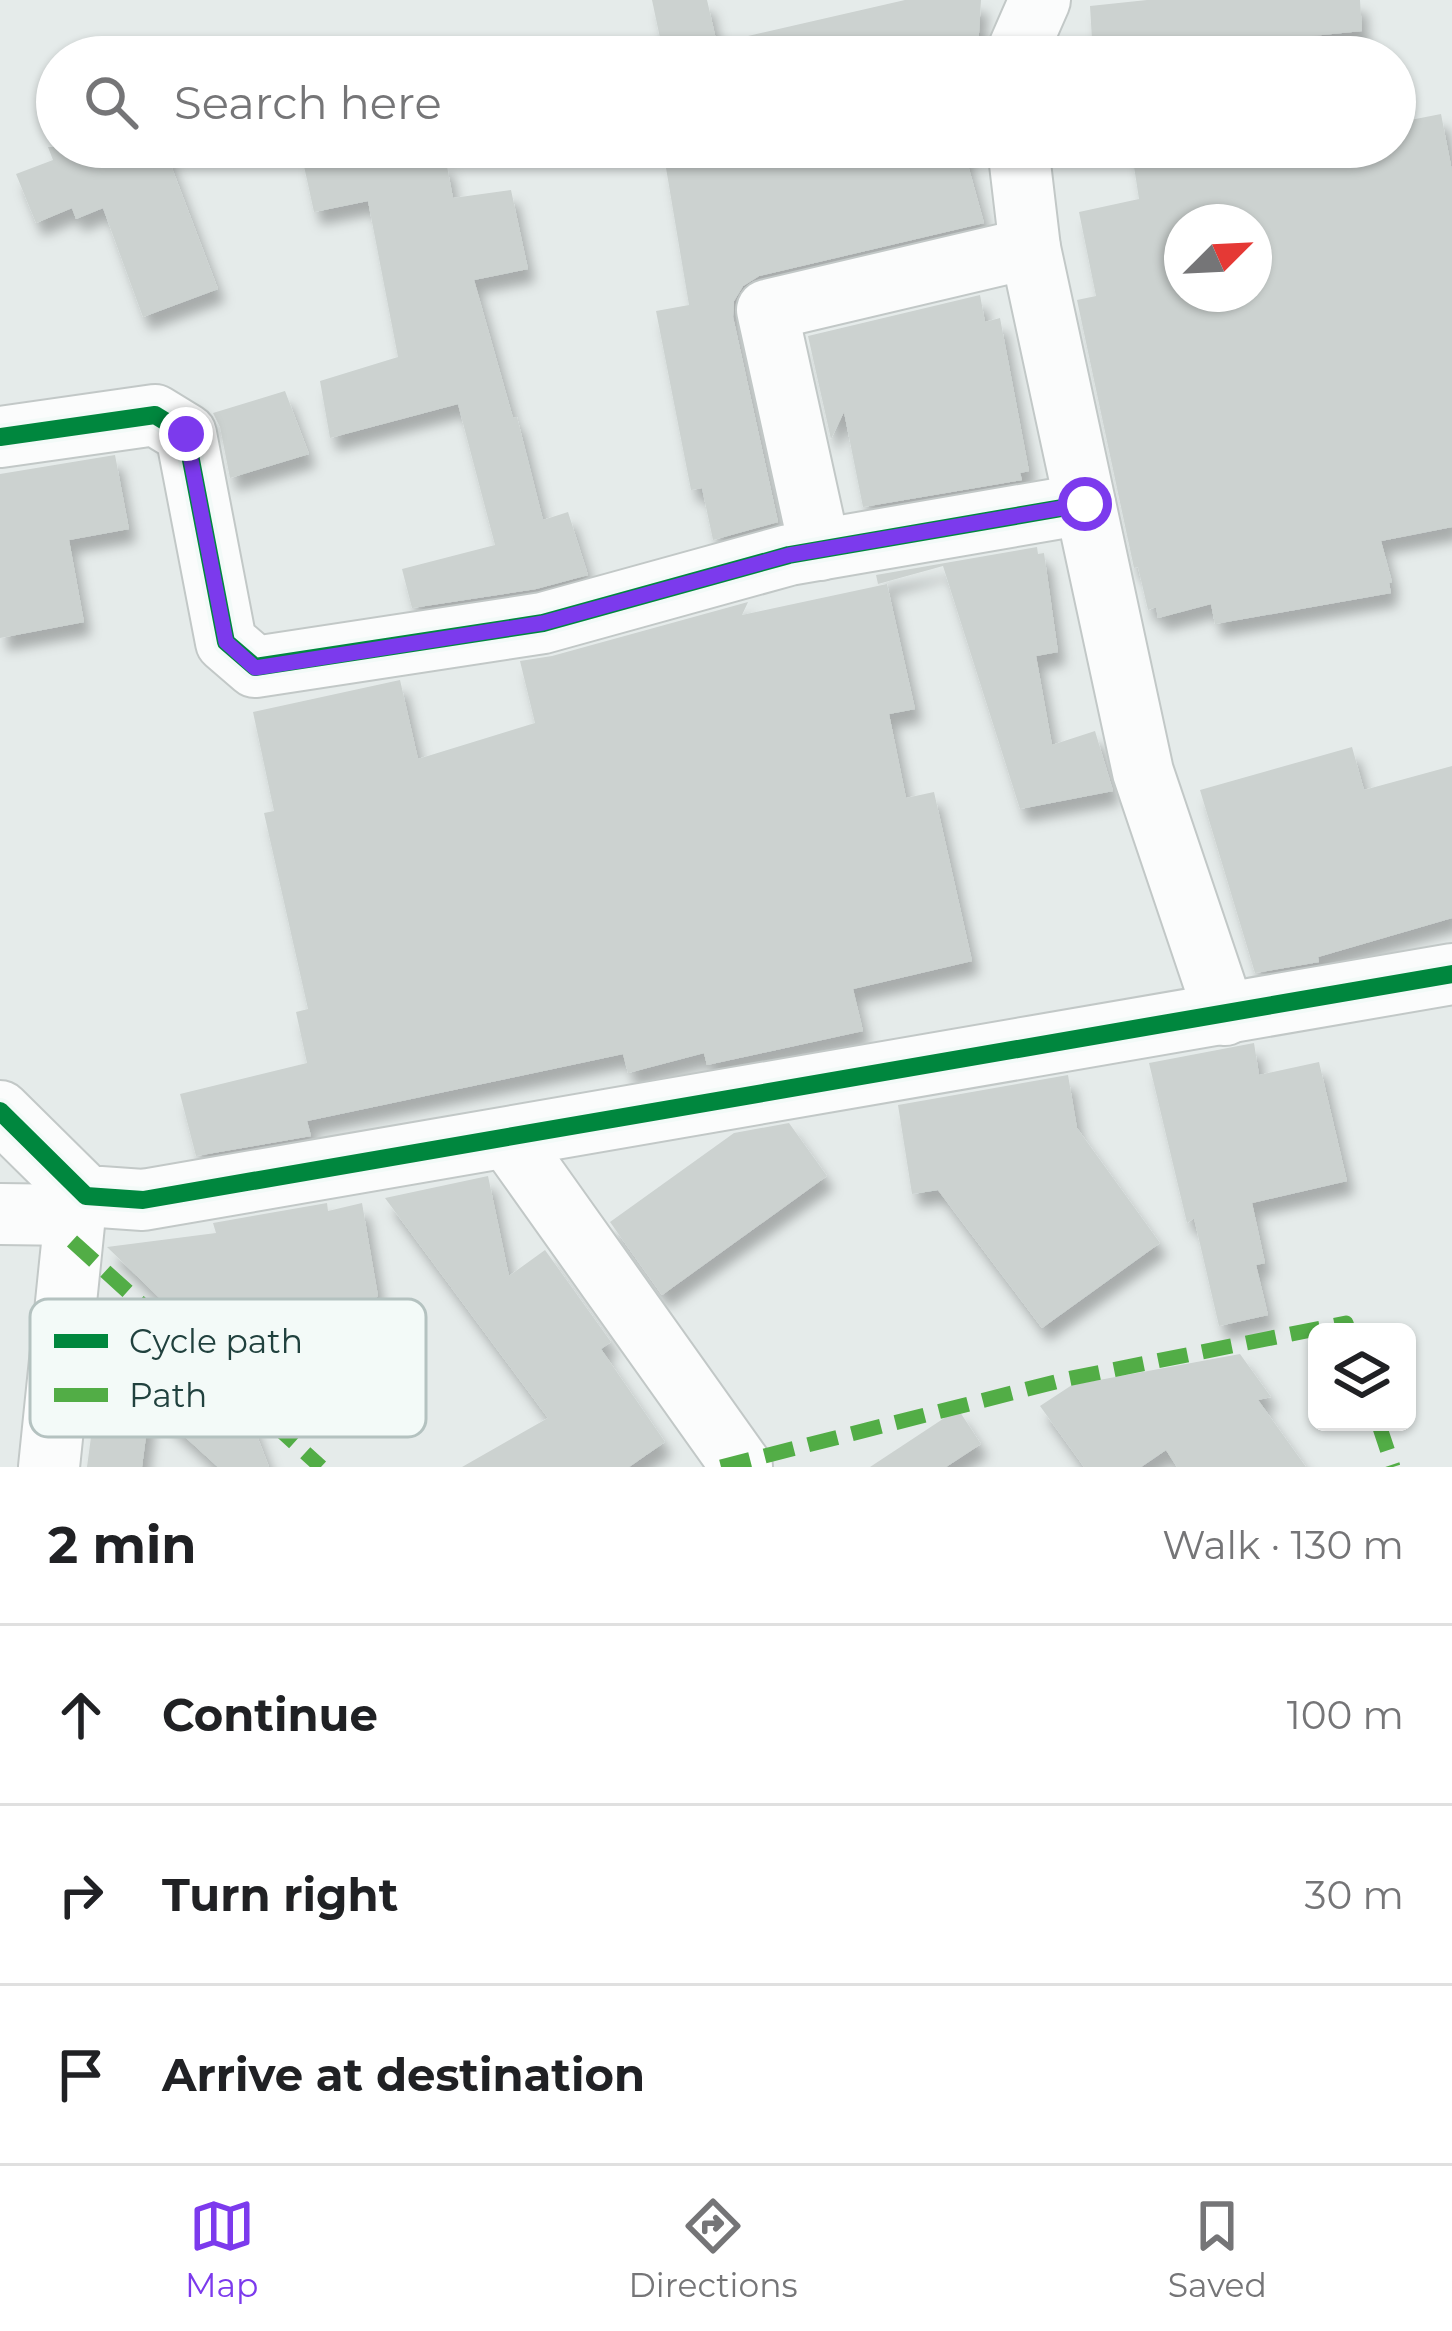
<!DOCTYPE html>
<html lang="en">
<head>
<meta charset="utf-8">
<style>
  body { margin:0; font-family:Montserrat,sans-serif; background:#f2f2f2; color:#202124 }
  .controls { position:absolute; right:36px; bottom:36px; display:grid; overflow:hidden; border-radius:18px; box-shadow:0 3px 9px #0004 }
  .controls button { width:108px; height:108px; display:grid; place-items:center; padding:0; border:0; border-bottom:3px solid #e0e0e0; background:#fff; color:#202124; font:60px sans-serif }
  .compass { position:absolute; left:1164px; top:204px; width:108px; height:108px; border-radius:50%; background:#fff; box-shadow:0 3px 9px #0004; rotate:66deg }
  .stop { position:absolute; width:36px; height:36px; margin:-27px; border:9px solid #7c3aed; border-radius:50%; background:#fff }
  .stop.end { background:#7c3aed; border-color:#fff; box-shadow:0 3px 12px #0008 }
  .list { margin:0; padding:0; list-style:none }
  h2 { display:flex; justify-content:space-between; align-items:center; height:156px; margin:0; padding:0 48px; font-size:51px }
  h2 small { font-size:39px; font-weight:400; color:#757577 }
  .list li { display:grid; grid-template-columns:78px 1fr auto; gap:36px; align-items:center; box-sizing:border-box; height:180px; padding:0 48px; border-top:3px solid #e0e0e0 }
  .list b { display:block; font-size:45px; white-space:nowrap }
  .list em { font-size:39px; font-style:normal; color:#757577 }
  .icon { flex:none; width:66px; height:66px; fill:none; stroke:currentColor; stroke-width:2; stroke-linecap:round; stroke-linejoin:round }
  .map { position:relative; flex:none; width:1452px; height:1467px; overflow:hidden }
  .search { position:absolute; background:#fff; box-shadow:0 3px 9px #0004; left:36px; right:36px; top:36px; height:132px; display:flex; align-items:center; gap:30px; box-sizing:border-box; padding:0 42px; border-radius:66px; color:#757577; font-size:45px }
  .sheet { height:696px; background:#fff }
  nav { display:flex; justify-content:space-around; align-items:center; box-sizing:border-box; height:168px; border-top:3px solid #e0e0e0; background:#fff; font-size:33px; color:#757577 }
  nav a { display:grid; justify-items:center; gap:6px }
  nav .on { color:#7c3aed }
  .map>svg:first-child { display:block }
  .building { fill:#ccd2d0; fill-rule:evenodd; filter:url(#shadow) }
  .lines { fill:none; stroke-linecap:round; stroke-linejoin:round }
  .minor-casing { stroke:#c2c8c7; stroke-width:64 }
  .minor { stroke:#fbfcfc; stroke-width:60 }
  .quiet { stroke:#52ad46; stroke-width:15; stroke-dasharray:30 15; stroke-linecap:butt }
  .cycleway-casing { stroke:#f3faf8; stroke-width:26 }
  .cycleway { stroke:#00873e; stroke-width:18 }
  .route { stroke:#7c3aed; stroke-width:15 }
  .key { fill:#f3faf8; stroke:#b4c2c0; stroke-width:3 }
  .key-label { font-size:33px; fill:#20413e }
</style>
</head>
<body>
<div class="map">
<svg width="1452" height="1467" viewBox="0 0 1452 1467">
  <defs>
    <filter id="shadow"><feDropShadow dx="7" dy="13" stdDeviation="6" flood-color="#0004"/></filter>
  </defs>
  <rect width="100%" height="100%" fill="#e5ebea"/>
  <g class="building">
    <polygon points="652,0 707,0 720,57 664,57"/>
    <polygon points="905,0 981,0 978,50 932,48 891,57 737,57 735,39"/>
    <polygon points="1147,0 1360,0 1362,31 1193,48 1193,57 1093,57 1090,6"/>
    <path d="M1441,114L1452,171V527L1381,541L1392,582L1389,583L1391,593L1215,624L1211,604L1158,618L1156,607L1148,610L1138,567L1134,568L1077,300L1096,296L1079,212L1139,199L1131,147H1395V123ZM1182,222H1254V294H1182Z"/>
    <polygon points="48,147 164,147 218,289 143,317 103,208 76,219 72,208 36,223 16,174 53,160"/>
    <polygon points="355,147 404,147 409,168 446,161 453,198 511,190 528,269 474,280 513,418 517,417 543,520 568,512 588,575 536,589 412,608 402,569 495,545 458,404 330,438 320,381 398,357 368,201 314,212 302,157"/>
    <polygon points="779,147 963,147 984,223 759,276 743,286 734,301 733,317 778,522 713,540 702,488 691,490 656,311 689,305 665,162"/>
    <polygon points="980,295 985,322 1000,318 1029,471 1020,473 1022,480 863,507 844,412 831,439 808,336"/>
    <polygon points="285,391 309,454 230,478 220,427 213,413"/>
    <polygon points="115,455 129,529 69,540 84,622 0,638 0,474"/>
    <polygon points="1037,547 1038,554 1044,553 1058,652 1036,656 1052,745 1095,731 1113,791 1020,809 943,566 878,584 876,575"/>
    <polygon points="887,584 915,709 889,714 906,798 934,792 972,961 853,989 863,1031 707,1065 704,1053 628,1073 623,1054 307,1121 311,1136 196,1156 180,1094 307,1063 296,1012 308,1009 264,813 274,811 253,712 400,680 418,759 535,723 520,661 552,656 748,602 742,615"/>
    <polygon points="1352,747 1364,790 1452,766 1452,918 1318,957 1319,962 1255,973 1200,790"/>
    <polygon points="1254,1043 1259,1075 1319,1062 1347,1181 1252,1203 1265,1263 1256,1265 1268,1315 1219,1326 1194,1218 1187,1223 1149,1063"/>
    <polygon points="1068,1075 1077,1128 1160,1243 1042,1328 938,1190 912,1194 898,1105"/>
    <polygon points="789,1123 827,1176 662,1295 610,1222 734,1133"/>
    <polygon points="488,1176 509,1276 545,1250 611,1342 601,1349 665,1442 629,1467 462,1467 548,1418 385,1198"/>
    <polygon points="327,1203 328,1211 362,1203 378,1296 246,1407 269,1467 218,1467 150,1405 142,1467 87,1467 95,1407 108,1409 117,1330 203,1340 107,1247 216,1233 213,1223"/>
    <polygon points="1240,1354 1271,1397 1258,1400 1306,1467 1177,1467 1166,1450 1141,1467 1084,1467 1040,1406 1072,1385"/>
    <polygon points="958,1409 981,1444 946,1467 870,1467"/>
  </g>
  <g class="lines">
    <g class="minor-casing">
      <g id="minor">
        <polyline points="1015,57 1040,0"/>
        <polyline points="1018,147 1030,248 1143,772 1225,1015"/>
        <polyline points="0,437 155,415 186,434 226,642 255,667 543,623 789,555 1085,504"/>
        <polyline points="820,550 767,310 1030,248"/>
        <polyline points="0,1111 86,1196 143,1200 1452,974"/>
        <polyline points="508,1138 742,1467"/>
        <polyline points="0,1214 75,1215"/>
        <polyline points="49,1467 75,1215 86,1196"/>
      </g>
    </g>
    <use href="#minor" class="minor"/>
    <g class="quiet">
      <polyline points="72,1241 321,1467"/>
      <polyline points="1378,1422 1393,1467"/>
      <polyline points="721,1467 1067,1379 1346,1323 1349,1332"/>
    </g>
    <g class="cycleway-casing">
      <g id="cycleway">
        <polyline points="0,437 155,415 186,434 226,642 255,667 543,623 789,555 1085,504"/>
        <polyline points="0,1111 86,1196 143,1200 1452,974"/>
      </g>
    </g>
    <use href="#cycleway" class="cycleway"/>
  </g>
  <g class="lines">
    <polyline class="route" points="186,434 226,642 255,668 543,623 789,555 1085,504"/>
  </g>
  <rect x="30" y="1299" width="396" height="138" rx="18" class="key"/>
  <rect x="54" y="1334" width="54" height="14" fill="#00873e"/>
  <rect x="54" y="1388" width="54" height="14" fill="#52ad46"/>
  <g class="key-label">
    <text x="129" y="1353">Cycle path</text>
    <text x="129" y="1407">Path</text>
  </g>
</svg>
<div class="controls">
<button><svg class="icon" aria-label="layers" viewBox="0 0 24 24"><path d="M12 4l9 5-9 5-9-5zM3 14l9 5 9-5"/></svg></button>
</div>
<svg class="compass" viewBox="-18 -18 36 36"><path d="M0-13l5 13h-10z" fill="#e53935"/><path d="M0 13l5-13h-10z" fill="#757577"/></svg>
<div class="stop" style="left:1085px;top:504px"></div>
<div class="stop end" style="left:186px;top:434px"></div>
<div class="search"><svg class="icon" aria-label="search" viewBox="0 0 24 24"><circle cx="10" cy="10" r="6"/><path d="M15 15l6 6"/></svg>Search here</div>
</div>
<section class="sheet">
<h2>2 min<small>Walk · 130 m</small></h2>
<ul class="list">
<li><svg class="icon" aria-label="ahead" viewBox="0 0 24 24"><path d="M12 20V5M6 11l6-6 6 6"/></svg><div><b>Continue</b></div><em>100 m</em></li>
<li><svg class="icon" aria-label="right" viewBox="0 0 24 24"><path d="M7 20v-9h11M14 6l5 5-5 5"/></svg><div><b>Turn right</b></div><em>30 m</em></li>
<li><svg class="icon" aria-label="arrive" viewBox="0 0 24 24"><path d="M6 21V4h12l-3 4 3 4H6"/></svg><div><b>Arrive at destination</b></div></li>
</ul>
</section>
<nav>
<a class="on"><svg class="icon" aria-label="map" viewBox="0 0 24 24"><path d="M3 6l6-2 6 2 6-2v14l-6 2-6-2-6 2zM9 4v14M15 6v14"/></svg>Map</a>
<a><svg class="icon" aria-label="directions" viewBox="0 0 24 24"><path d="M12 3l9 9-9 9-9-9zM9 14v-3h6M13 9l2 2-2 2"/></svg>Directions</a>
<a><svg class="icon" aria-label="saved" viewBox="0 0 24 24"><path d="M7 4h10v16l-5-4-5 4z"/></svg>Saved</a>
</nav>
</body>
</html>
